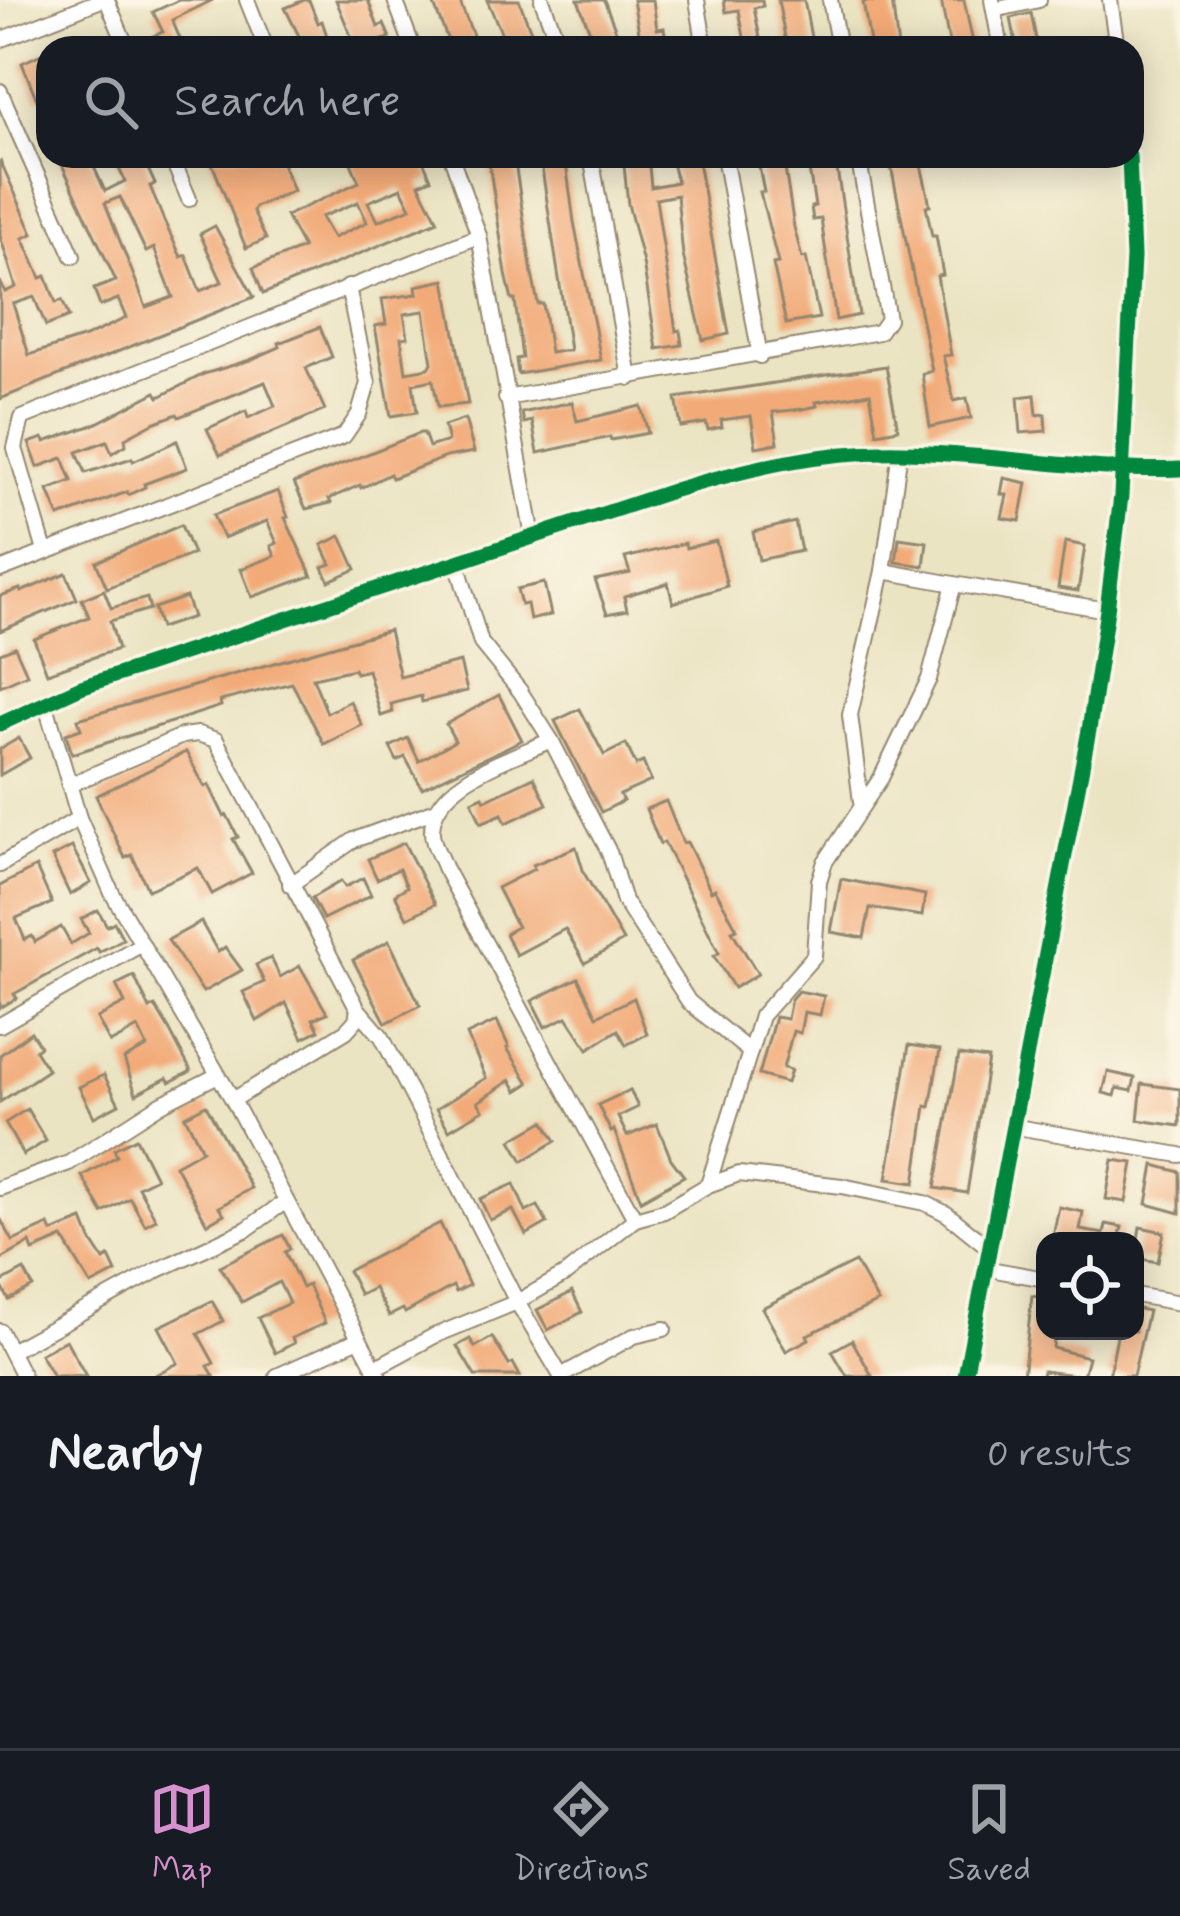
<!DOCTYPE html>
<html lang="en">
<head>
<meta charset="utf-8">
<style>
  body { margin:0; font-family:Mynerve,sans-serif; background:#242831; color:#f1f3f6 }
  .controls { position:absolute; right:36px; bottom:36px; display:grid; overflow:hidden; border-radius:24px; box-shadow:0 6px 30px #0003 }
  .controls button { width:108px; height:108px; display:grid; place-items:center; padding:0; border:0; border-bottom:3px solid #363941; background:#171b24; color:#f1f3f6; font:60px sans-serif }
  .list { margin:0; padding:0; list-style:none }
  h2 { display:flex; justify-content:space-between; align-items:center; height:156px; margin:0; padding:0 48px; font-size:51px }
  h2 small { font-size:39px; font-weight:400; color:#9ea1a6 }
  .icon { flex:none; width:66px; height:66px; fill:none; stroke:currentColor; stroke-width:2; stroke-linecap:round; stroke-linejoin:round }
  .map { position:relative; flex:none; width:1180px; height:1376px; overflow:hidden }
  .search { position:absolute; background:#171b24; box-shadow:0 6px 30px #0003; left:36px; right:36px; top:36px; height:132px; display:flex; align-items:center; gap:30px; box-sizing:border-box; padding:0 42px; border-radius:36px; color:#9ea1a6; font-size:45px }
  .sheet { height:372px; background:#171b24 }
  nav { display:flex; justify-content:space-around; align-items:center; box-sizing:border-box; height:168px; border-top:3px solid #363941; background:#171b24; font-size:33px; color:#9ea1a6 }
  nav a { display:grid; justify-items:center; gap:6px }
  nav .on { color:#d690ce }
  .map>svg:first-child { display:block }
  .building { fill:#f2aa78; fill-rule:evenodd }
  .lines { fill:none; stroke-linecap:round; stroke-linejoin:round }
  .minor-casing { stroke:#938770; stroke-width:18 }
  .minor { stroke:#fff; stroke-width:14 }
  .cycleway-casing { stroke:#fcf5e5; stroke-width:22 }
  .cycleway { stroke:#00873e; stroke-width:15 }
</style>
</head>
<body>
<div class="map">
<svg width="1180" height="1376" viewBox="0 0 1180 1376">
  <rect width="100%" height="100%" fill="#fcf5e5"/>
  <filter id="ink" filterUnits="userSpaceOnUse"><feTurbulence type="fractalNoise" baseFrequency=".00833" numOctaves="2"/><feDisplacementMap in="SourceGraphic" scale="24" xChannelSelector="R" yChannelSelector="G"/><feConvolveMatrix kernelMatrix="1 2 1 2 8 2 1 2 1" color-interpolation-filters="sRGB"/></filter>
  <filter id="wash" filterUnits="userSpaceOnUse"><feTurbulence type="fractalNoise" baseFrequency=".004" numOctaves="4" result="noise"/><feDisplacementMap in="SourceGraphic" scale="48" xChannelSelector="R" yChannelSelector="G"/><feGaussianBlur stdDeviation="2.7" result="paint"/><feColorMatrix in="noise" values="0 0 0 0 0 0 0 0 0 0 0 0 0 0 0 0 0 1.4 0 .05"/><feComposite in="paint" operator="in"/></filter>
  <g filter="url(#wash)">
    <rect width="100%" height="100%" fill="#ebe4c3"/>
    <g id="blocks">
      <g class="building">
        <polygon points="179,0 213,0 172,20 184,48 158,48 153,36 163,32 153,12"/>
        <polygon points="304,0 309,0 318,23 322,21 331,48 305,48 285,8"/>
        <polygon points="336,0 368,0 378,27 384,24 390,38 356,48"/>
        <polygon points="432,0 459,0 478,48 451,48"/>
        <polygon points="487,0 519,0 535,42 523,48 508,48"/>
        <polygon points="578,0 604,0 616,31 625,43 614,48 596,48"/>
        <polygon points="633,0 653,0 657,29 664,28 667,46 642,48"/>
        <polygon points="724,0 762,0 763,6 754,8 762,48 746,48 739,10 726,12"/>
        <polygon points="778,0 804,0 813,48 787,48"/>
        <polygon points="892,0 898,48 871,48 863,2"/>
        <polygon points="941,0 964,0 974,48 950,48"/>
        <polygon points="1031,13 1037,44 1017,48 1011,18"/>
        <polygon points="48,51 48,95 37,100 22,63"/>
        <path d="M58,156H89L105,191L125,181L113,156H142L155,184L150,186L164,221L181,257L186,255L200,291L222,282L200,234L215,226L254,297L0,399V281L5,292L16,287L0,236V160L33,234L23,238L41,278L46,276L56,303L62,300L69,317L46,326L34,297L13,304L29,355L85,337L126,318L118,299L100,306L94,289L116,281ZM120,197L146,252L154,248L173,297L146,307L105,203Z"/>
        <polygon points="209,156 279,156 293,191 255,207 253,212 266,239 246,248"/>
        <path d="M348,156H421L431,179L419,184L438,221L263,294L253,268L303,248L286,216L359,182ZM401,188L411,208L378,221L368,202ZM358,202L367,222L333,238L321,217Z"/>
        <polygon points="488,156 514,156 532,274 538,304 543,304 550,353 570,350 540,156 565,156 574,222 601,360 518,374 516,359 522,358 515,300 512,300 506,274"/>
        <polygon points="623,156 648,156 651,187 677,182 671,159 697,156 729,334 703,340 683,255 677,195 656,199 676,331 680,330 682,345 657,349 643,263 628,204"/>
        <polygon points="835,156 859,315 836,320 821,219 813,220 811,207 815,206 807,157"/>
        <polygon points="889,156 919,156 930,205 926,206 932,236 936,236 943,275 937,276 951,355 943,356 954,401 967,398 971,418 930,427 922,374 932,371"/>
        <polygon points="784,162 794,227 802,258 806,257 819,318 786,324 773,264 778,263 760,192 764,192 759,166"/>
        <path d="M445,280L468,404L438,407L433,380L413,384L417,412L391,416L375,326L386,324L382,299L417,294L416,286ZM424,311L432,363L429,368L406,372L401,338L408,337L404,314Z"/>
        <polygon points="320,327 332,357 306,368 325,410 220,455 207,429 246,411 248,418 275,406 265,382 179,417 177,414 153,423 125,438 126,445 112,453 107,441 77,452 86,473 132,458 133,461 177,441 187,468 144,484 145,487 128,495 127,492 59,517 48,490 72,481 63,458 38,467 29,443 43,438 45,442 93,425 156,392 159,397 204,374 250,360 280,347 279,343"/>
        <polygon points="886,366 898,429 877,433 870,393 816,402 817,406 803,409 773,412 778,443 756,447 751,416 721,420 722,427 708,430 706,423 681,427 676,398"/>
        <polygon points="1035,395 1037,415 1045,414 1046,431 1021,433 1018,397"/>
        <polygon points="572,402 577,421 641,406 648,433 611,440 610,437 538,453 532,421 524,423 522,413"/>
        <polygon points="465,419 474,452 446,457 392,478 390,474 361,488 360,485 329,499 331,503 306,509 294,483 420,433 424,433 429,447 448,441 444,426"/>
        <polygon points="1004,478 1027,483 1020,521 1002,518 1007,495 1001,494"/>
        <polygon points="278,491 288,517 285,518 312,576 252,597 241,569 275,556 271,546 277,543 267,521 223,538 213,515"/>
        <polygon points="795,522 801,551 759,560 753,532"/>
        <polygon points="181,525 193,554 107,588 96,562"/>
        <polygon points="341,536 356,569 329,581 323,567 331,564 322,545"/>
        <polygon points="899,538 927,542 924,566 896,562"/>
        <polygon points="716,541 727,586 673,603 668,583 624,596 627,610 607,614 595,580 630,573 625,558 685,543 686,548"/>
        <polygon points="1065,542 1085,546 1078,591 1058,588"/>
        <polygon points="66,573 77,599 0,631 0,596 20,589 21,592"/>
        <polygon points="544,583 551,615 530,620 527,604 521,605 517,589"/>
        <polygon points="104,590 111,608 147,598 150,609 110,621 118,649 47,673 34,639 89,617 82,599"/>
        <polygon points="186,597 193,617 160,628 154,608"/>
        <polygon points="389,630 400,677 460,662 467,691 422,702 421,696 391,704 393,712 381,716 368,670 356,673 354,669 313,678 327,713 350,701 362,725 324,744 292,683 220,701 221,706 72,754 66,734 81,729 78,719"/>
        <polygon points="15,647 27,674 0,686 0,653"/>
        <polygon points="499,695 522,740 422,788 405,757 397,761 390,747 408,738 419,761 455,741 446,724"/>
        <polygon points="580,709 604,755 626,744 636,765 643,762 651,781 620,795 623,801 601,812 555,721"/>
        <polygon points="19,738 30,758 0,775 0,749"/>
        <polygon points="186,752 205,787 209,785 224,816 227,815 238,837 233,839 252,873 212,894 198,868 148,890 132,855 125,858 96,796"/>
        <polygon points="534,777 547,804 506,823 502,814 481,823 472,801 483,796 485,800"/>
        <polygon points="666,801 683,843 687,842 711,891 715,889 737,929 732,931 758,974 734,988 714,956 719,953 664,842 660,844 646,809"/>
        <polygon points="404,843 435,904 407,918 395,894 407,887 399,869 377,879 368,859"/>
        <polygon points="72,847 91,883 70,895 52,857"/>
        <polygon points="576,847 584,873 623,941 585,963 565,929 516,955 505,934 517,927 497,888 534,869 533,865"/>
        <polygon points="36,867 52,903 16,918 25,940 32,936 35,942 61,927 71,944 89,933 81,919 98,910 107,926 114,922 123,939 99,952 97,948 14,994 17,998 0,1008 0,886"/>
        <polygon points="363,878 371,895 323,919 312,898 341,881 345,887"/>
        <polygon points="841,879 925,895 922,916 870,908 864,938 831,932"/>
        <polygon points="201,922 218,952 225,947 242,970 203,992 168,940"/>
        <polygon points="389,941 420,1005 386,1023 353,960"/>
        <polygon points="271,958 280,977 300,966 327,1013 313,1019 319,1030 303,1038 286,1003 257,1021 243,992 264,982 256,965"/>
        <polygon points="134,976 150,1009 155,1006 169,1029 191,1071 170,1082 167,1078 136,1094 124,1059 147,1047 138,1028 110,1043 97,1018 125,1003 116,985"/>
        <polygon points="578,978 597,1016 634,998 647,1034 626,1045 618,1030 588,1049 567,1017 545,1027 532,1001"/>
        <polygon points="798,991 824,996 820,1015 804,1012 800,1033 793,1031 783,1068 791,1070 787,1083 759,1075 775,1017 787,1019 791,999"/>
        <polygon points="497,1021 509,1047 507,1048 529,1083 517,1091 511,1080 478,1102 483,1110 449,1130 436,1109 486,1078 467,1035"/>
        <polygon points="31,1032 40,1046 35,1050 48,1070 0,1102 0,1055"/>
        <polygon points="909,1045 940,1050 930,1107 926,1106 915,1183 887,1179"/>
        <polygon points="959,1055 988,1059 967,1193 935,1188"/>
        <polygon points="1108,1072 1135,1078 1132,1091 1117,1088 1115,1096 1103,1093"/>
        <polygon points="104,1075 119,1104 94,1117 79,1087"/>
        <polygon points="1142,1084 1180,1089 1180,1126 1138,1120"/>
        <polygon points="630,1090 638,1107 618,1117 627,1136 657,1124 671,1159 684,1176 641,1200 614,1130 611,1132 598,1105"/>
        <polygon points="206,1105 251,1188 219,1207 224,1214 207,1224 175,1165 202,1150 185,1116"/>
        <polygon points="27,1109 46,1141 23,1155 5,1123"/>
        <polygon points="544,1121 556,1141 523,1161 511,1140"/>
        <polygon points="136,1138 156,1178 138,1187 156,1219 145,1225 130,1198 103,1213 82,1176 117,1156 114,1149"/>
        <polygon points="1113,1160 1133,1163 1126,1202 1106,1199"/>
        <polygon points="1154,1165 1180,1172 1180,1213 1147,1204"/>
        <polygon points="514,1184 526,1212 538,1206 547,1223 526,1235 513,1210 490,1220 480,1199"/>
        <polygon points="1059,1207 1083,1212 1080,1230 1104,1234 1106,1224 1122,1227 1119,1241 1052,1241"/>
        <polygon points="0,1218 13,1241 49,1225 52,1232 83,1220 91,1240 104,1260 109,1257 116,1272 91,1285 63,1238 33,1251 30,1243 0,1260"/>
        <polygon points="440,1223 469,1285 456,1292 453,1286 405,1313 403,1309 389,1316 374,1288 360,1295 348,1271"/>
        <polygon points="1140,1227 1164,1232 1158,1262 1135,1258"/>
        <polygon points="283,1235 290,1249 285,1252 302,1288 308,1285 325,1323 292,1338 294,1343 275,1353 258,1318 289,1303 279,1282 242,1302 220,1266"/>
        <polygon points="855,1262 878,1302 807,1335 809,1339 786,1351 762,1308"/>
        <polygon points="24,1270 33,1287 9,1300 0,1283"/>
        <polygon points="572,1292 582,1312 548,1330 537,1310"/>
        <polygon points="1032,1296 1045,1298 1045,1331 1055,1331 1053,1348 1088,1357 1083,1376 1043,1371 1042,1376 1023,1376"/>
        <polygon points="212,1301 223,1321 198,1334 214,1363 208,1366 214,1376 153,1376 178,1363 159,1327"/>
        <polygon points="1135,1308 1148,1311 1133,1376 1109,1376 1118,1331 1135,1331"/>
        <polygon points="492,1337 509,1365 513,1363 520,1376 475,1376 457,1346 470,1339 475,1347"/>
        <polygon points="66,1340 86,1376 53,1376 40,1354"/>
        <polygon points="852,1340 872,1376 847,1376 832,1351"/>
      </g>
    </g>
  </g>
  <g filter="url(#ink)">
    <use href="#blocks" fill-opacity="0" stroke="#938770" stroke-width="3"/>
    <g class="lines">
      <g class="minor-casing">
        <g id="minor">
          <polyline points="107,0 127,48"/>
          <polyline points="247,0 266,48"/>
          <polyline points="395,0 413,48"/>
          <polyline points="542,0 560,48"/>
          <polyline points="697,0 705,48"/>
          <polyline points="830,0 839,48"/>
          <polyline points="992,0 1001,48"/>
          <polyline points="1110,0 1117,48"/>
          <polyline points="994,10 1039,0"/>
          <polyline points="0,40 101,0"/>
          <polyline points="0,91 73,256"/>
          <polyline points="171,156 189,199"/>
          <polyline points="451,156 479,236 533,537"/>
          <polyline points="591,156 630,378"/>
          <polyline points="724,156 760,356"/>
          <polyline points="506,398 879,332 888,319 858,156"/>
          <polyline points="45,551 15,448 22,418 479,236"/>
          <polyline points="457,563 481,643 520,691 551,740 609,852 624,901 689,1002 750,1052 708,1185"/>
          <polyline points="0,570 344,436 359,414 368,383 348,287"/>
          <polyline points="883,571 900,451"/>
          <polyline points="45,702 79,818 112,893 233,1100 379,1376"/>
          <path d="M0,724L81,687L675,490C750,468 824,450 902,452C995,453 1087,473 1180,469"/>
          <path d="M551,740C513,758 433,781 432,830C431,842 440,855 444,867L635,1219"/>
          <polyline points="69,785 182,736 198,734 216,740 358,1009 356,1020 346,1031 233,1100"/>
          <polyline points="861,802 850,715 883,571 954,584"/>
          <polyline points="0,865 79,818"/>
          <polyline points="290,885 354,840 436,810"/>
          <polyline points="358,1009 382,1037 517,1302 561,1376"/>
          <polyline points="0,1025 142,944"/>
          <polyline points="750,1052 761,1016 814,956 819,881 825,862 881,778 929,679 954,584 1107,610"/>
          <polyline points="1011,1126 1180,1155"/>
          <polyline points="0,1188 69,1163 161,1104 218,1075"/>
          <polyline points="984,1268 1045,1279"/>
          <polyline points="1135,1295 1180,1303"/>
          <polyline points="0,1331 23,1376"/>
          <polyline points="11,1351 158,1270 247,1229 286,1201"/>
          <polyline points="375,1368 434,1336 517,1302 566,1274 635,1219 664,1211 708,1185 739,1174 842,1186 925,1203 947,1214 988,1247"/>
          <polyline points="277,1376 359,1339"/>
          <polyline points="561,1376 634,1336 664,1329"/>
          <polyline points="965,1376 1089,730 1107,610 1121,496 1133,257 1129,156"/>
        </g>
      </g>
      <use href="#minor" class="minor"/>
      <g class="cycleway-casing">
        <g id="cycleway">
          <path d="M0,724L81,687L675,490C750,468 824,450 902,452C995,453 1087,473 1180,469"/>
          <polyline points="965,1376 1089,730 1107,610 1121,496 1133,257 1129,156"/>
        </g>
      </g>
      <use href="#cycleway" class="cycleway"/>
    </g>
  </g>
</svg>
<div class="controls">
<button><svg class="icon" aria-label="locate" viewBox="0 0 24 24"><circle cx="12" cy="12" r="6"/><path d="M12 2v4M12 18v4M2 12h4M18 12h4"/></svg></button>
</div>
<div class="search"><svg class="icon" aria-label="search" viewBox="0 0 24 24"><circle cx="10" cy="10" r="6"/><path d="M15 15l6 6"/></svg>Search here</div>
</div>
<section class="sheet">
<h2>Nearby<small>0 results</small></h2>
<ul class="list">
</ul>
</section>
<nav>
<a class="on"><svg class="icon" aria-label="map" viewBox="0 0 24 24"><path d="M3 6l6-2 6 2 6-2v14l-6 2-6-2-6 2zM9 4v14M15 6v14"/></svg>Map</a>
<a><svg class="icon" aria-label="directions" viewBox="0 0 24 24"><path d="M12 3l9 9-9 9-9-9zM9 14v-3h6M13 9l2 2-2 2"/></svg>Directions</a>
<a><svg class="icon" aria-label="saved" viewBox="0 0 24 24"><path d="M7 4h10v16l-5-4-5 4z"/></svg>Saved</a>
</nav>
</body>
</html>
